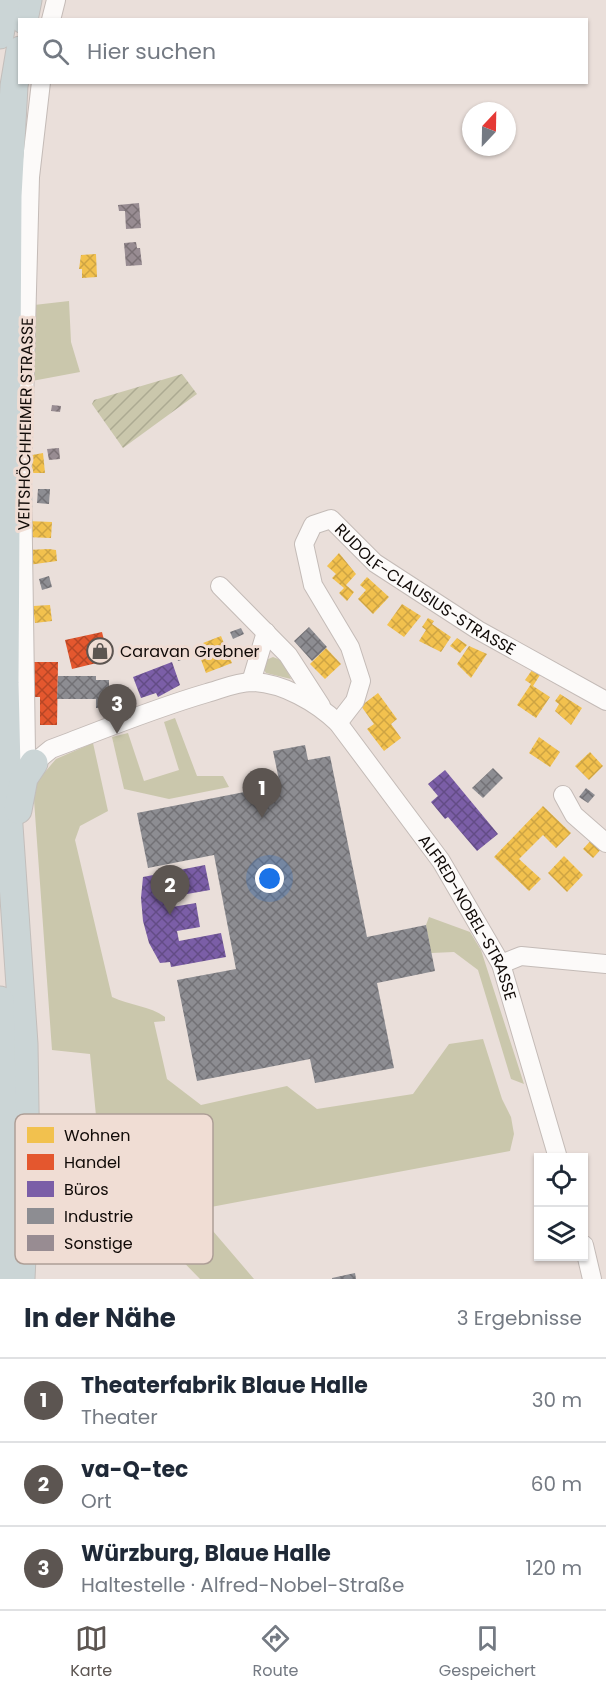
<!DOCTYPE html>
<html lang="de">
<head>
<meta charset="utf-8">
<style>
  body { margin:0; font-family:Poppins,sans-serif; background:#f2f2f3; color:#1f2937 }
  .controls { position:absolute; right:18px; bottom:18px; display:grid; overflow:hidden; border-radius:0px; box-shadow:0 2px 4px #0004 }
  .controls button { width:54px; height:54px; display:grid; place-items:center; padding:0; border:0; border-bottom:2px solid #e0e1e3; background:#fff; color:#1f2937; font:30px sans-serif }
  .compass { position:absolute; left:462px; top:102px; width:54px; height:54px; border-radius:50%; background:#fff; box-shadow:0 2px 4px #0004; rotate:22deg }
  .you { position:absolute; left:270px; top:879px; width:21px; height:21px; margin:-15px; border:4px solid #fff; border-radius:50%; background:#1a73e8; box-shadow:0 0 0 9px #1a73e833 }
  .badge { display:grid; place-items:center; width:39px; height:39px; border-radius:50%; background:#5c5551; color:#fff; font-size:20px; font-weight:700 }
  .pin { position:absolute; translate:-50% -50px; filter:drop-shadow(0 2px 3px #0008) }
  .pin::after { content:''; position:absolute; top:32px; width:21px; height:18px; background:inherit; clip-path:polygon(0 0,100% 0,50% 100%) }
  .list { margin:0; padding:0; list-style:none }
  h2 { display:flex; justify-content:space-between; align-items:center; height:78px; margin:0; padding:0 24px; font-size:26px }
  h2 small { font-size:20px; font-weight:400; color:#747a83 }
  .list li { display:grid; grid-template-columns:39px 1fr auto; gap:18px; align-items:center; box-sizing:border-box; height:84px; padding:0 24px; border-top:2px solid #e0e1e3 }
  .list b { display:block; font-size:22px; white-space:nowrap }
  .list p { margin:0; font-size:20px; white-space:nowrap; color:#747a83 }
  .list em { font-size:20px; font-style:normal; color:#747a83 }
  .icon { flex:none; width:33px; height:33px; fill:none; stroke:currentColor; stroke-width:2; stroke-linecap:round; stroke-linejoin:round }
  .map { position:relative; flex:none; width:606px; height:1279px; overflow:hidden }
  .search { position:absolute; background:#fff; box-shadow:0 2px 4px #0004; left:18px; right:18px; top:18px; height:66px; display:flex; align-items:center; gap:15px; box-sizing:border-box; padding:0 21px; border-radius:0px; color:#747a83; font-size:22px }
  .sheet { height:330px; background:#fff }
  nav { display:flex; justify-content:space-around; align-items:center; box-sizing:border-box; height:84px; border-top:2px solid #e0e1e3; background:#fff; font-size:16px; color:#747a83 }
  nav a { display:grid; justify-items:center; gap:3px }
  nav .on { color:#5c5551 }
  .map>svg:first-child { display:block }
  .grass { fill:#cac7ac }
  .garden { fill:url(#garden-furrows) }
  .homes { fill:url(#homes-cross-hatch) }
  .shops { fill:url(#shops-cross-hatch) }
  .offices { fill:url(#offices-cross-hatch) }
  .industry { fill:url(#industry-cross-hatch) }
  .building { fill:url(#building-cross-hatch) }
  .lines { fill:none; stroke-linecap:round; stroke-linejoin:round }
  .minor-casing { stroke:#c4bbb7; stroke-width:20 }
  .highway-casing { stroke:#c3bebb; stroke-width:29 }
  .minor { stroke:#fcfaf9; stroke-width:18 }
  .highway { stroke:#cbd5d6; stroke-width:27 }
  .labels { text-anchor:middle; stroke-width:6; stroke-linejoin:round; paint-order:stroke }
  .street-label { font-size:16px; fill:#100a07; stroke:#f0ddd4 }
  .poi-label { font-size:16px; fill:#100a07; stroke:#f0ddd4; text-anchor:start }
  .key { fill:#f0ddd4; stroke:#ad9e96; stroke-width:1.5 }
  .key-label { font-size:16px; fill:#100a07 }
</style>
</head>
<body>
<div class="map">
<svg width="606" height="1279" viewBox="0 0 606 1279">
  <defs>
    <pattern id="garden-furrows" width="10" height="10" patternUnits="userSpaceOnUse" patternTransform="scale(1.5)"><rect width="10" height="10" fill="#cac7ac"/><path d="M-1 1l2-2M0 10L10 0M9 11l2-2" fill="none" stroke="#acaa92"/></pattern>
    <pattern id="homes-cross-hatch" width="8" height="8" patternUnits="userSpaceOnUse" patternTransform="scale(1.5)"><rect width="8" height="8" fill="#f2c14e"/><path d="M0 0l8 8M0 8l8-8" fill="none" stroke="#cea443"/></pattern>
    <pattern id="shops-cross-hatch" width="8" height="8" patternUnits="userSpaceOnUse" patternTransform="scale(1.5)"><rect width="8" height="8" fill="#e4572e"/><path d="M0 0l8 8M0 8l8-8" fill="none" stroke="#b74625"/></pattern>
    <pattern id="offices-cross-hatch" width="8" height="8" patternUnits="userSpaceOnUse" patternTransform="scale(1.5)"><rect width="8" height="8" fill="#7b5ea7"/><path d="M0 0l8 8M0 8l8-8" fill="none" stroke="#634c86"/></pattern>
    <pattern id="industry-cross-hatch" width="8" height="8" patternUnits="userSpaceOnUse" patternTransform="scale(1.5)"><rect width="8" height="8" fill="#8d8d92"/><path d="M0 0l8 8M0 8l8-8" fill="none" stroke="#727175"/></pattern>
    <pattern id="building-cross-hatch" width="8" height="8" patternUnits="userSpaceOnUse" patternTransform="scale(1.5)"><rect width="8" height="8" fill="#988c92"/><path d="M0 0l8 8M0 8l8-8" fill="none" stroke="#7b7175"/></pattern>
  </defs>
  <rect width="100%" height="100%" fill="#eadfda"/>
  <g class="grass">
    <polygon points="69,301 71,342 80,372 32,381 34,305"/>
    <polygon points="273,657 283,661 291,679 266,673 263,668 266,660"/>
    <polygon points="175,718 197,776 223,776 229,787 169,799 124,789 112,737 128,733 144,781 179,770 164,722"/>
    <path d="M93,743L108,811L80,826L75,840L112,997C129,1005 150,1006 165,1017V1021L154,1022L167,1079L201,1105L287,1086L317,1109L413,1094L449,1044L483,1039L502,1099L511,1117L514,1134L510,1151L195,1210L254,1279H200L127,1204L134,1199L97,1126L90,1054L52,1050L33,786L56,759Z"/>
    <polygon points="429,917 470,932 481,950 524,1084 511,1079 478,970 454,952 431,953 426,925"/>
  </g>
  <polygon class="garden" points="182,374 197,394 123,448 92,404 94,400"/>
  <g class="homes">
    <polygon points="96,254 97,277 82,278 82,269 79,269 81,255"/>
    <polygon points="43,453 45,473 27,473 27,456"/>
    <polygon points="27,521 52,522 51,538 26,537"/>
    <polygon points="49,549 56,550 57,561 28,565 27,550"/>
    <polygon points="339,553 356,574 346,585 354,592 347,601 339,593 344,588 332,578 336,574 327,566"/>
    <polygon points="367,577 389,597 373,614 358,599 366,590 360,585"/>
    <polygon points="402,604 421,616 404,637 387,625"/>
    <polygon points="50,605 52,621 35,623 33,606"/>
    <polygon points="428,618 434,621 432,624 451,637 441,652 419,641 426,630 422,627"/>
    <polygon points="221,636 232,663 206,673 200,657 207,654 203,643"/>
    <polygon points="457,638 467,645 460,653 450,646"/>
    <polygon points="469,646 487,654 471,678 457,664"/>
    <polygon points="326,648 341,664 325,679 310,664"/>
    <polygon points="532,670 540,675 533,686 550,697 536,718 517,705 531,684 525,680"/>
    <polygon points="378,693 397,719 391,724 401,738 384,751 367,729 374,724 361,706"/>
    <polygon points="560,694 582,708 571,725 555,711 559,704 555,701"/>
    <polygon points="539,737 560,752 550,767 529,753"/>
    <polygon points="590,752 603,766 589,780 575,766"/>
    <polygon points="543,806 571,833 556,848 543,835 519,859 541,879 529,891 494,857"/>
    <polygon points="593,838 603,847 593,858 583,849"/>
    <polygon points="564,856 583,875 567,892 548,873"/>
  </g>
  <g class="shops">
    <polygon points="102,632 109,660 72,669 65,640"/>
    <polygon points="33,662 58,662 57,725 40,725 40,697 33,697"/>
  </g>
  <g class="offices">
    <polygon points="172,662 180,685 158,697 156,693 141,698 133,677"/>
    <polygon points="445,770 498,834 477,851 448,817 445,819 431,802 438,796 428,784"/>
    <polygon points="205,865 210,890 170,897 172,907 196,903 200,927 177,931 179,941 221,933 226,957 171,967 170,962 160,963 149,943 143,921 141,898 143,877"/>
  </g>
  <g class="industry">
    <polygon points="38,489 50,489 49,504 37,503"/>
    <polygon points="49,576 52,587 42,590 39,579"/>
    <polygon points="309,627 327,647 312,661 294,641"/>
    <polygon points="241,628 244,634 233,639 230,632"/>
    <polygon points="186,645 190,657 178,661 174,649"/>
    <polygon points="58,676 96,676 96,680 109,680 109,708 96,708 96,699 57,699"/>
    <polygon points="305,745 308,760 330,756 367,937 426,925 435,971 377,983 394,1068 315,1083 310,1059 197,1081 177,980 236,969 214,855 148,868 137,813 280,785 273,751"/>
    <polygon points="493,768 503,778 483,798 472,788"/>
    <polygon points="586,788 595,795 588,803 579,797"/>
    <polygon points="355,1273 356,1279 332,1279 332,1278"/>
  </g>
  <g class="building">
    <polygon points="139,203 141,228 126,229 125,211 119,211 118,205"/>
    <polygon points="136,242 137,248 140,248 142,265 126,266 124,243"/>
    <polygon points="52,405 61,406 60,412 51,411"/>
    <polygon points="59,448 60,459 49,460 47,449"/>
  </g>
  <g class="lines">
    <g class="minor-casing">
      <g id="minor">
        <polyline points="51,20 56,0"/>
        <path id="s1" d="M41,82L30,177L22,478L26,753L34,763L51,749L67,743C114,725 159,707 207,693C221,689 237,682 252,682C283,683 316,702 338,723L441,861L501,964L558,1158"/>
        <polyline points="220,586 288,655 321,706"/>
        <polyline points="251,682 266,632"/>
        <path id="s2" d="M338,723L355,701L361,681L350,647L313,585L304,544L313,525L331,519L375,563L478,630L606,701"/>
        <polyline points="563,795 574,815 606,843"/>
        <polyline points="501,964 521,956 606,964"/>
        <polyline points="584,1245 592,1279"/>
      </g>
    </g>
    <g class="highway-casing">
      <g id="highway">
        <polyline points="24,20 28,0"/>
        <polyline points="0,35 6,0"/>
        <polyline points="20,50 14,86 8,196 5,683 8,811 24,1044 26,1171 21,1279"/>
        <polyline points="18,810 24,778 34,763"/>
        <polyline points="0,1000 4,1166 1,1279"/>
      </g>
    </g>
    <use href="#minor" class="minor"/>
    <use href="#highway" class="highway"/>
  </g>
  <defs>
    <g id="shop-ring" transform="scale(1.35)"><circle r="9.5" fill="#f0ddd4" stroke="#5c5551" stroke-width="1.5"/><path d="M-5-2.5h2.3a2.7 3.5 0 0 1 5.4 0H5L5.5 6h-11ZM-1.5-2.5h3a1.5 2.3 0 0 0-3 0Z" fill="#5c5551"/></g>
  </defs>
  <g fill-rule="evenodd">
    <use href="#shop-ring" x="100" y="651"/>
  </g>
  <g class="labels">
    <g class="street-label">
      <text transform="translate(25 424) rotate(-89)" y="6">VEITSHÖCHHEIMER STRASSE</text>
      <text dy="6" stroke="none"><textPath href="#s2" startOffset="357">RUDOLF-CLAUSIUS-STRASSE</textPath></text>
      <text dy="6" stroke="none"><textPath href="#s1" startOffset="1251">ALFRED-NOBEL-STRASSE</textPath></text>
    </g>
    <g class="poi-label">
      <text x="120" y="657">Caravan Grebner</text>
    </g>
  </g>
  <rect x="15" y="1114" width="198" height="150" rx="9" class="key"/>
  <rect x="27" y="1127" width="27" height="16" fill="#f2c14e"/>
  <rect x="27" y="1154" width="27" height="16" fill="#e4572e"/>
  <rect x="27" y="1181" width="27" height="16" fill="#7b5ea7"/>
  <rect x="27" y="1208" width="27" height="16" fill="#8d8d92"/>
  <rect x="27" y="1235" width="27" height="16" fill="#988c92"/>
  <g class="key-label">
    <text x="64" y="1141">Wohnen</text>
    <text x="64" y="1168">Handel</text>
    <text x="64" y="1195">Büros</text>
    <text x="64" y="1222">Industrie</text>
    <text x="64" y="1249">Sonstige</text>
  </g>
</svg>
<div class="controls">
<button><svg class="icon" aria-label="locate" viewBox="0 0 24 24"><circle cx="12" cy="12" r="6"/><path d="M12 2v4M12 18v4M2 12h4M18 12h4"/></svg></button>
<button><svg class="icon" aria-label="layers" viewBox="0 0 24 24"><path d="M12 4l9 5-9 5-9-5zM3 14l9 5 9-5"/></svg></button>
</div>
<svg class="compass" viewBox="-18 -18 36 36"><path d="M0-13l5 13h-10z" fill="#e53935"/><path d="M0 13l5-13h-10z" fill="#747a83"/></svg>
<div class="you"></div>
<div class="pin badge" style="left:262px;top:818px">1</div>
<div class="pin badge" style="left:170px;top:915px">2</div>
<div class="pin badge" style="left:117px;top:734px">3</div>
<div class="search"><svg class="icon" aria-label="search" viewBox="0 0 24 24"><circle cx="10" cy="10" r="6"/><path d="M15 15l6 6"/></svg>Hier suchen</div>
</div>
<section class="sheet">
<h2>In der Nähe<small>3 Ergebnisse</small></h2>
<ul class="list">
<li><span class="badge">1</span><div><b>Theaterfabrik Blaue Halle</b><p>Theater</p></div><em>30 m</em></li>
<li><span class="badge">2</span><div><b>va-Q-tec</b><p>Ort</p></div><em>60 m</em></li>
<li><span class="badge">3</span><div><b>Würzburg, Blaue Halle</b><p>Haltestelle · Alfred-Nobel-Straße</p></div><em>120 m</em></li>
</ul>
</section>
<nav>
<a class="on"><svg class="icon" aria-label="map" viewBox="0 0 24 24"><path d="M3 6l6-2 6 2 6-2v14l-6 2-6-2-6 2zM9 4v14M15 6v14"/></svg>Karte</a>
<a><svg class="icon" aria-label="directions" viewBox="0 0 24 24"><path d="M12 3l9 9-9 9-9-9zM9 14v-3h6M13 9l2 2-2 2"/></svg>Route</a>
<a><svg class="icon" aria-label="saved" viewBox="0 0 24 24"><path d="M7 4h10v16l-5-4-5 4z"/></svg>Gespeichert</a>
</nav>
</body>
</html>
